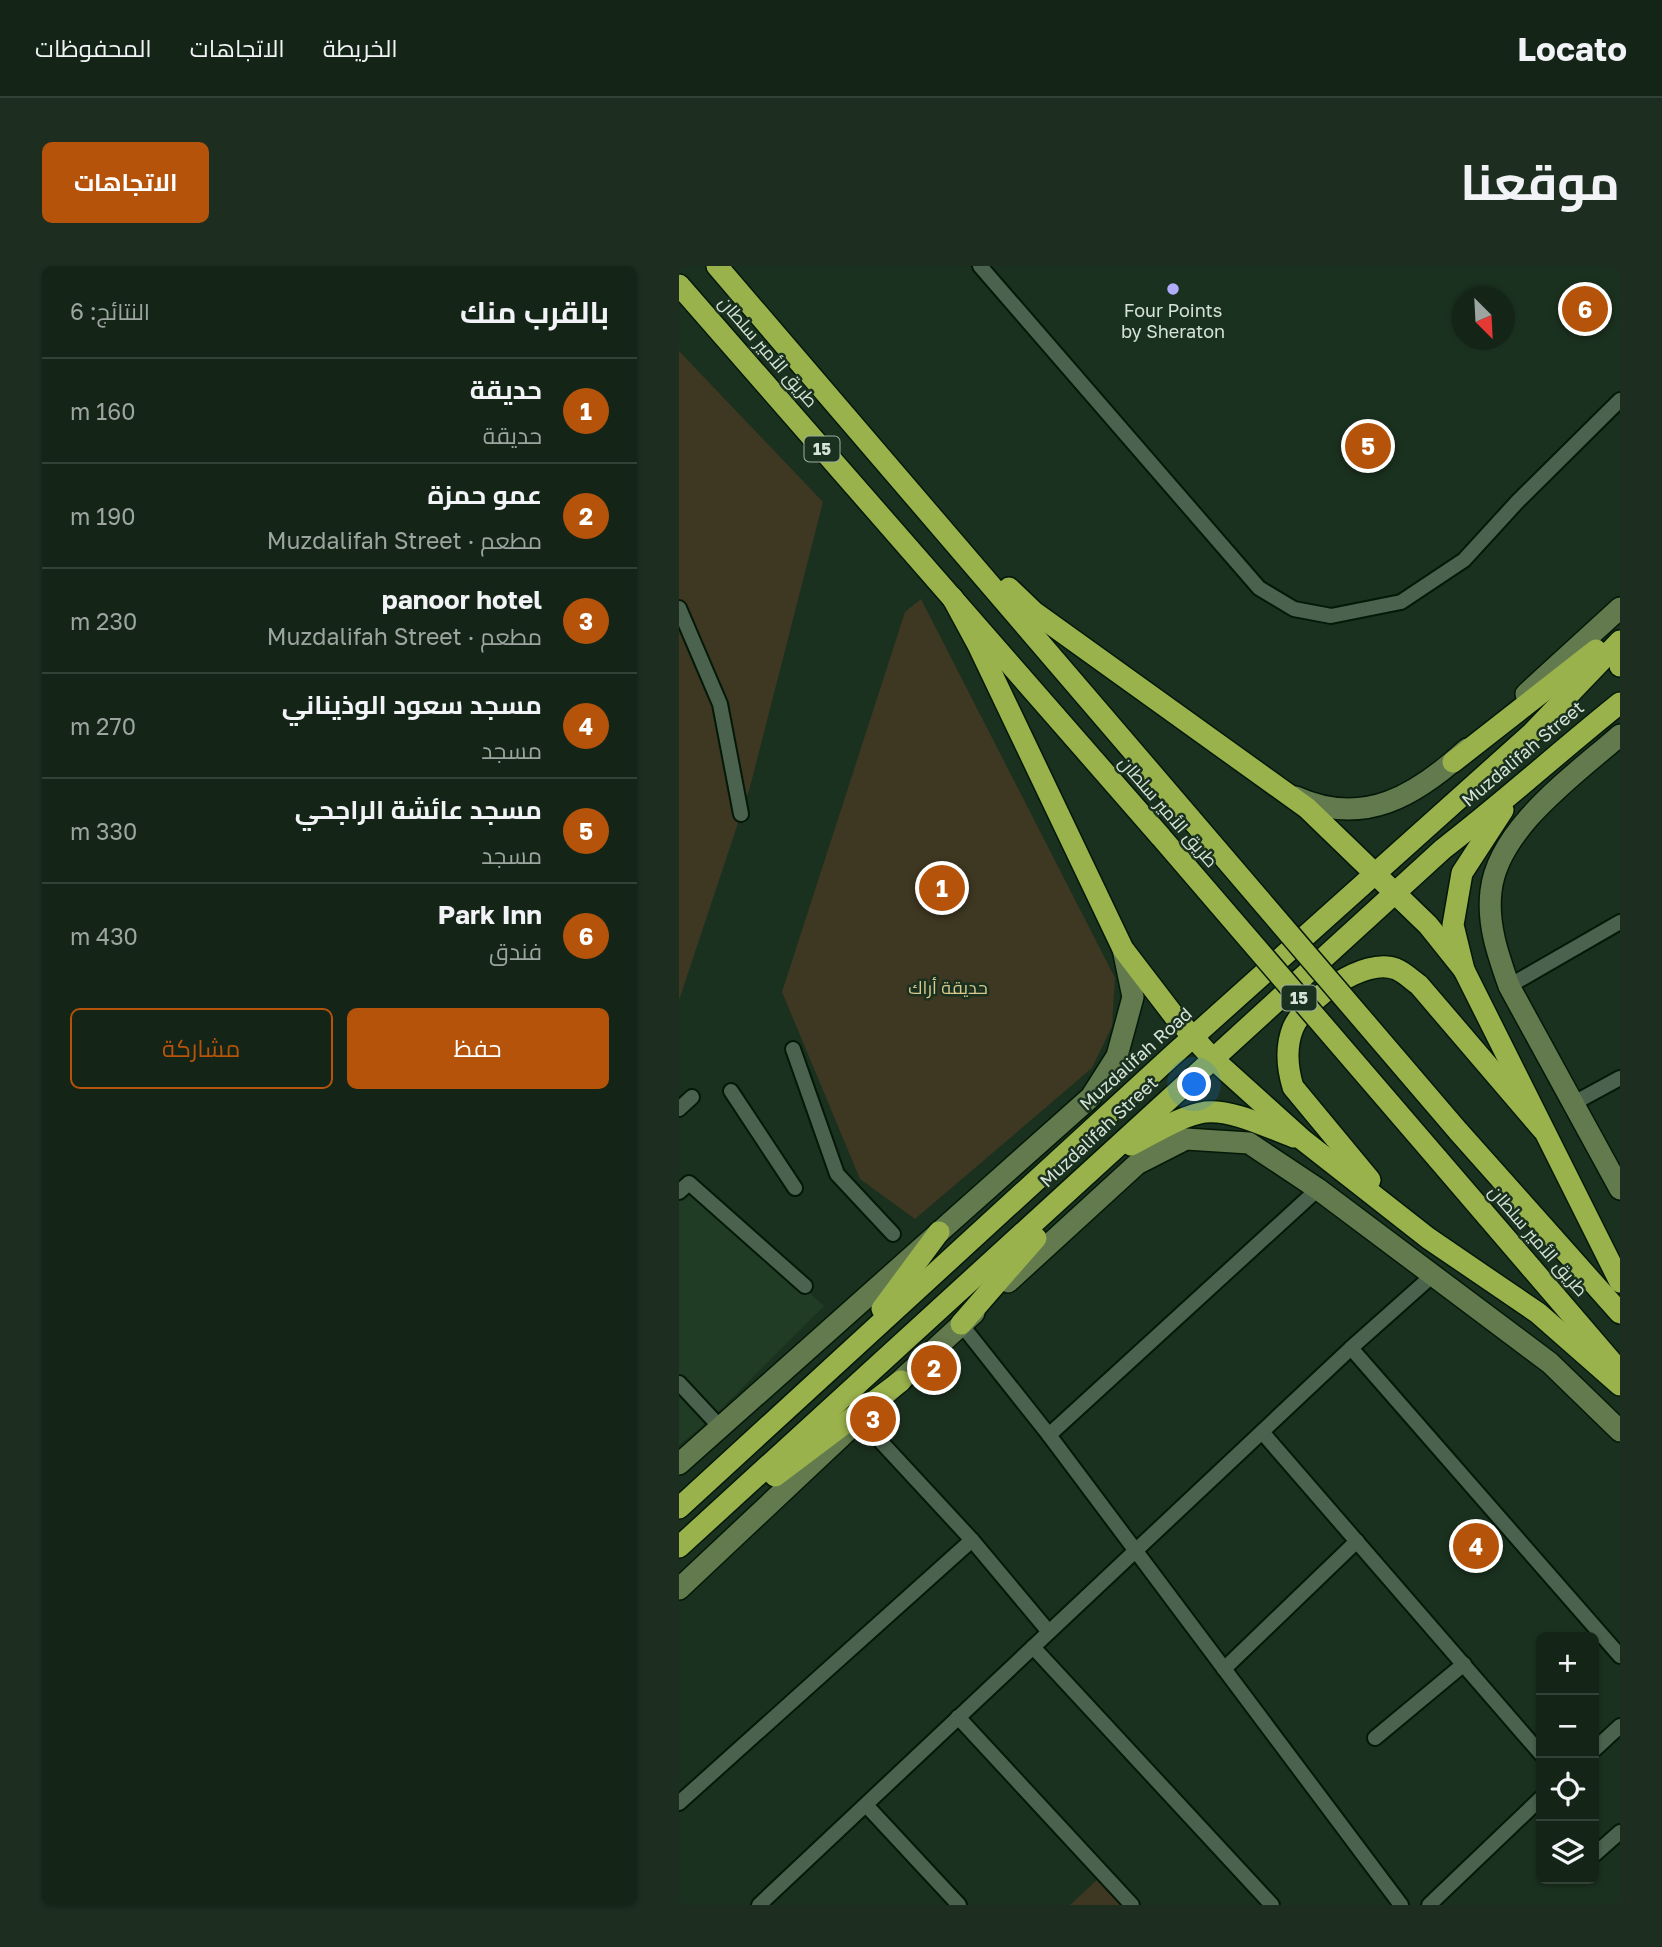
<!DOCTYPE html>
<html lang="ar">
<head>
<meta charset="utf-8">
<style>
  body { margin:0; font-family:"Golos Text",Cairo,sans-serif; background:#1d2d20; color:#f1f3f6; direction:rtl }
  .controls { position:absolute; right:21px; bottom:21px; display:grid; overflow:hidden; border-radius:10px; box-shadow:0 2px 5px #0004 }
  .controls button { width:63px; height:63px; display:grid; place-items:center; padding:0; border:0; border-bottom:2px solid #334236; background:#142517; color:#f1f3f6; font:35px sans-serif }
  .compass { position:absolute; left:773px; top:21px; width:63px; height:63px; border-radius:50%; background:#142517; box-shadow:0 2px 5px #0004; rotate:156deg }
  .you { position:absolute; left:516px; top:819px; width:24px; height:24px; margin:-18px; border:5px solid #fff; border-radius:50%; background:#1a73e8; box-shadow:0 0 0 10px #1a73e833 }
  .badge { display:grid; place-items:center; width:46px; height:46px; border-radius:50%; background:#b45309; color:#fff; font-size:23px; font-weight:700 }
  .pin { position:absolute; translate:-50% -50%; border:4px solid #fff; box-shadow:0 2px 7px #0006 }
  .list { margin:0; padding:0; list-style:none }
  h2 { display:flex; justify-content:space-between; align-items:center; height:91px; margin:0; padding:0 28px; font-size:30px }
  h2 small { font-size:23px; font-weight:400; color:#9da5a1 }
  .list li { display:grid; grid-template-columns:46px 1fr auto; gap:21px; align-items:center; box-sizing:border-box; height:105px; padding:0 28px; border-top:2px solid #334236 }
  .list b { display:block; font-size:26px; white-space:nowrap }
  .list p { margin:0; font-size:23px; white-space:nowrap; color:#9da5a1 }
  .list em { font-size:23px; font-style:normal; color:#9da5a1 }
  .actions { display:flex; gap:14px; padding:21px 28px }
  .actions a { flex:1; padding:16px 0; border:2px solid #b45309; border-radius:10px; text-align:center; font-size:24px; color:#b45309 }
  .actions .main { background:#b45309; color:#fff }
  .icon { flex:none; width:38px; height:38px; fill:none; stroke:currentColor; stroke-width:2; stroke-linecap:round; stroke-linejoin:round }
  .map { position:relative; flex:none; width:941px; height:1639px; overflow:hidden; direction:ltr; border-radius:10px }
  header { display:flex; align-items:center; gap:42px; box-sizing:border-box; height:98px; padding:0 35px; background:#142517; border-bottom:2px solid #334236 }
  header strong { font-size:33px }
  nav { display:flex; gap:38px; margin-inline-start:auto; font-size:24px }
  .intro { display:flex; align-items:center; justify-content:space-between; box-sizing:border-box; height:168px; padding:0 42px }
  h1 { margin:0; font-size:49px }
  .button { padding:18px 32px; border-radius:10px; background:#b45309; color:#fff; font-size:24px; font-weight:700 }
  main { display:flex; gap:42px; padding:0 42px }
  aside { flex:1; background:#142517; border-radius:10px; box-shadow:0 2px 5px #0004 }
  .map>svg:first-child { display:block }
  .built { fill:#213c25 }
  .green { fill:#3e3721 }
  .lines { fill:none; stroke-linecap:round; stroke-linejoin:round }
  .street-casing { stroke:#041808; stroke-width:18 }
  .secondary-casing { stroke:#041808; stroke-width:24 }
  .highway-casing { stroke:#041808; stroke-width:24 }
  .street { stroke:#4b624e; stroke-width:14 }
  .secondary { stroke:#627a4d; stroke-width:21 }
  .highway { stroke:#99b24b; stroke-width:21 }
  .highway-bridge-casing { stroke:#041808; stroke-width:24; stroke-linecap:butt }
  .highway-bridge { stroke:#99b24b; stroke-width:21 }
  .poi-dot { fill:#b0adfa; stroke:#1b311f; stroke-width:2.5 }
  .labels { text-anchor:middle; stroke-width:5; stroke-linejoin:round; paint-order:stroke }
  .shield { fill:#1b311f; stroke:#9eaea0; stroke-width:2 }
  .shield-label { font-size:16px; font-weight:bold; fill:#d6e3d7 }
  .poi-label { font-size:18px; fill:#d6e3d7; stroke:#1b311f }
  .street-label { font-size:18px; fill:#d6e3d7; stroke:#1b311f }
  .park-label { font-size:18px; fill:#d9c88d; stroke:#1b311f }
</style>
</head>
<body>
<header>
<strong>Locato</strong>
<nav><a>الخريطة</a><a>الاتجاهات</a><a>المحفوظات</a></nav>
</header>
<div class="intro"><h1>موقعنا</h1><a class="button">الاتجاهات</a></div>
<main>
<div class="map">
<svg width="941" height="1639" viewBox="0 0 941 1639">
  <rect width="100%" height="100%" fill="#1b311f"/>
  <polygon class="built" points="10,917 145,1040 33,1152 0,1179 0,926"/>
  <g class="green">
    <polygon points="0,85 144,236 71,521 0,734"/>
    <polygon points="242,333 436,712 433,760 413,802 236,953 181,913 103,726 226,346"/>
    <polygon points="418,1614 443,1639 391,1639"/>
  </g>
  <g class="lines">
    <g class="street-casing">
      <g id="street">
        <polyline points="301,0 580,322 615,343 652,350 722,336 785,294 839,235 941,134"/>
        <polyline points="0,342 41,438 62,548"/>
        <polyline points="830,720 941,656"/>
        <polyline points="114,783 158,908 214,968"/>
        <polyline points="52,825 116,922"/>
        <polyline points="895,837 941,812"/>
        <polyline points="0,843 13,831"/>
        <polyline points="0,926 10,917 126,1020"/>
        <polyline points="282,1058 370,1169 722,1639"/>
        <polyline points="672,1082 941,1390"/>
        <polyline points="0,1117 41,1161"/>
        <polyline points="181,1153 293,1274 370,1366"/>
        <polyline points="583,1166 862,1488"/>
        <polyline points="370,1169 639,923"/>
        <polyline points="354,1381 593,1639"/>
        <polyline points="545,1403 678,1275"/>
        <polyline points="279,1451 453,1639"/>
        <polyline points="696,1472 785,1398"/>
        <polyline points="915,1484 941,1460"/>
        <polyline points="0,1537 293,1274"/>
        <polyline points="187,1539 280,1639"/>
        <polyline points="915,1589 941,1566"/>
        <polyline points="80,1639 672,1082 754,1009"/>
        <polyline points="750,1639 862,1532"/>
      </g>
    </g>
    <g class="secondary-casing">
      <g id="secondary">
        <polyline points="847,428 941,342"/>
        <path d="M941,469C897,508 819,562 812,625C808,658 819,689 830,720L941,923"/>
        <path d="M617,531C685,562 738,529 788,483"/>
        <polyline points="329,1016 458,898 507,873 570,877 639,923 871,1097 941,1165"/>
        <polyline points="208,1127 295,1047"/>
        <polyline points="0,1198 412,831 438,790 454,731 444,683"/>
        <polyline points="0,1323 167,1166"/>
      </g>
    </g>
    <g class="highway-casing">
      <g id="highway">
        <polyline points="38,0 512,553"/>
        <polyline points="0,19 482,571"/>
        <polyline points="330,322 355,346 628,542 749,659 785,704"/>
        <polyline points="273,331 299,379 444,683 496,751 533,792 624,874 749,972 859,1047 941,1119"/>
        <polyline points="941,398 941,400"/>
        <polyline points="774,496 917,384"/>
        <polyline points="824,544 783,607 774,659 785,704 941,1016"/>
        <polyline points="779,865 941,1047"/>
        <path d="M452,879C474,868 501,850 526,846C553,843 590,862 615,871"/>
        <polyline points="758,892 939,1103"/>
        <path d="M691,914L614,821C608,801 606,782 614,762C626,734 686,690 717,703C725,706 733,714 740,719L864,864"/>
        <polyline points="203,1043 260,966"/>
        <polyline points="282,1058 357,972"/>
        <polyline points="96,1210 222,1115"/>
        <polyline points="0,1242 495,788 853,467 941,375"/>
        <path d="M0,1281L764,583C825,536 881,485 941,437"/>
      </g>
    </g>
    <use href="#street" class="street"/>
    <use href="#secondary" class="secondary"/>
    <use href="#highway" class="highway"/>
    <g class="highway-bridge-casing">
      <g id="highway-bridge">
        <polyline points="512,553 779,865"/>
        <polyline points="482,571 758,892"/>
      </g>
    </g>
    <use href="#highway-bridge" class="highway-bridge"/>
  </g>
  <circle class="poi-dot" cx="494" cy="23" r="7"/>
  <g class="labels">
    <g class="shield">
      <rect x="125.5" y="170.5" width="35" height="25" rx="5"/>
      <rect x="602.5" y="719.5" width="35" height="25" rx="5"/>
    </g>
    <g class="shield-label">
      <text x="143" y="189">15</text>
      <text x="620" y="738">15</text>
    </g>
    <g class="poi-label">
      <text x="494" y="51">Four Points<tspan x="494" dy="21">by Sheraton</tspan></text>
    </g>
    <g class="street-label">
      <text transform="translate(89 86) rotate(49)" y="6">طريق الأمير سلطان</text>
      <text transform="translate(844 488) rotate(-40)" y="6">Muzdalifah Street</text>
      <text transform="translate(489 546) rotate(49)" y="6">طريق الأمير سلطان</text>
      <text transform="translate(457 793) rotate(-42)" y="6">Muzdalifah Road</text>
      <text transform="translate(420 866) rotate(-43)" y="6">Muzdalifah Street</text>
      <text transform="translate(859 975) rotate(49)" y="6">طريق الأمير سلطان</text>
    </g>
    <g class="park-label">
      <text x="269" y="728">حديقة أراك</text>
    </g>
  </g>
</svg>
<div class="controls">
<button>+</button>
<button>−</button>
<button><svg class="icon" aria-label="locate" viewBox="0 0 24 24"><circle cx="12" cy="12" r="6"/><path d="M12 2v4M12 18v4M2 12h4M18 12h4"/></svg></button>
<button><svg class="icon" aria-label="layers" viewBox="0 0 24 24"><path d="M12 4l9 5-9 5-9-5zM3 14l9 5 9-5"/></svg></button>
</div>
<svg class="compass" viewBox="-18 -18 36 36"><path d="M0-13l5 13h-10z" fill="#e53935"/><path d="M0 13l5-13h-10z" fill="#9da5a1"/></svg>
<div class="you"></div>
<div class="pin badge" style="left:263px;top:622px">1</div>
<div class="pin badge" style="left:255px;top:1102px">2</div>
<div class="pin badge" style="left:194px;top:1153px">3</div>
<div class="pin badge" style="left:797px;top:1280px">4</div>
<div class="pin badge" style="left:689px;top:180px">5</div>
<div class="pin badge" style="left:906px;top:43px">6</div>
</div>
<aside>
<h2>بالقرب منك<small>النتائج: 6</small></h2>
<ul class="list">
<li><span class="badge">1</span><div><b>حديقة</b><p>حديقة</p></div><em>160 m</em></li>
<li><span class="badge">2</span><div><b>عمو حمزة</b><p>مطعم · Muzdalifah Street</p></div><em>190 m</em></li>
<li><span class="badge">3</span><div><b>panoor hotel</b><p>مطعم · Muzdalifah Street</p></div><em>230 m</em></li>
<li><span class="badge">4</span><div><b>مسجد سعود الوذيناني</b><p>مسجد</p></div><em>270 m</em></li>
<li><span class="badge">5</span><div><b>مسجد عائشة الراجحي</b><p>مسجد</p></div><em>330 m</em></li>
<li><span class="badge">6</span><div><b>Park Inn</b><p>فندق</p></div><em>430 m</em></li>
</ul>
<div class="actions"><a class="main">حفظ</a><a>مشاركة</a></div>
</aside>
</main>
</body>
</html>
